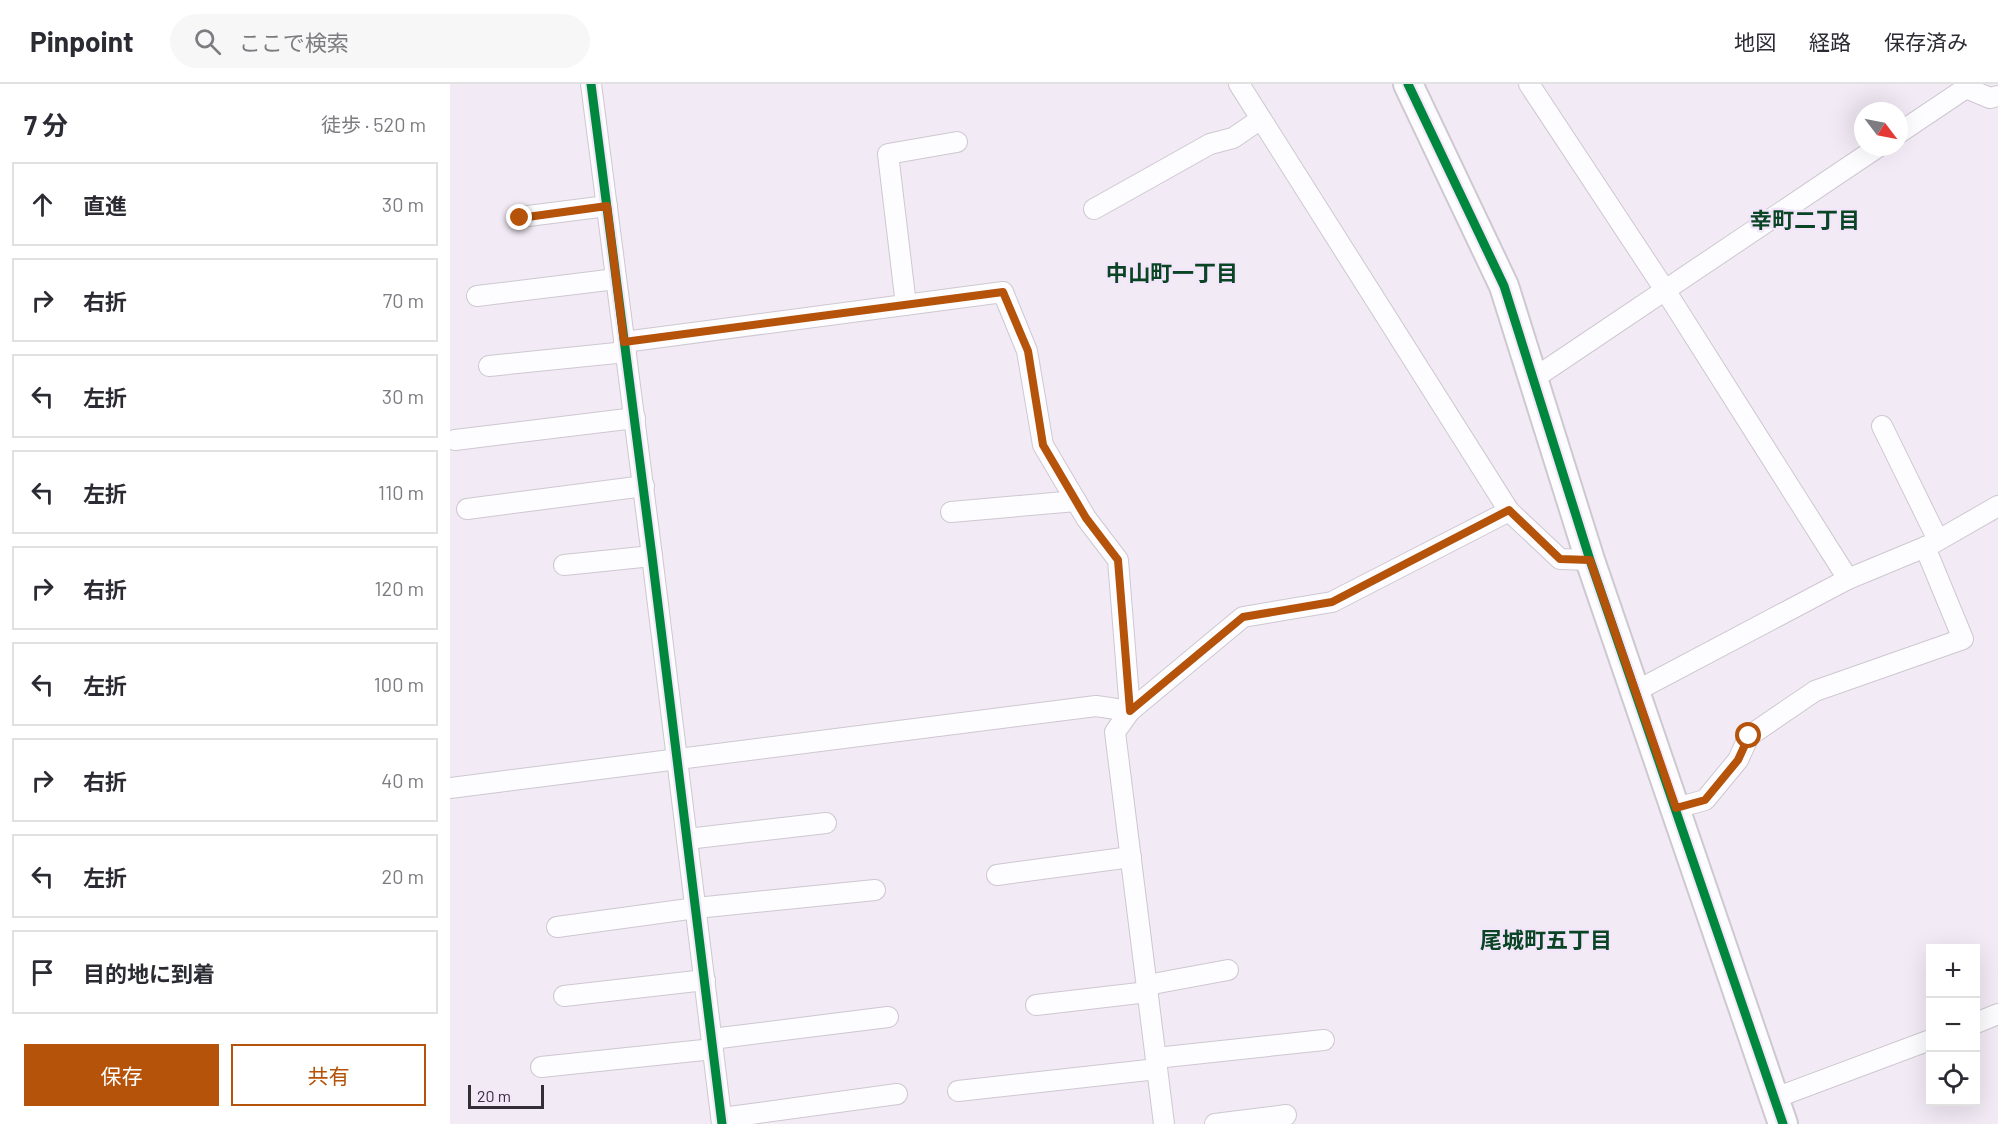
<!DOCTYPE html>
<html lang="ja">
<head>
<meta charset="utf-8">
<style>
  body { margin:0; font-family:Barlow,"Noto Sans JP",sans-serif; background:#f7f7f7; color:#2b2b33 }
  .controls { position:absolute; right:18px; bottom:18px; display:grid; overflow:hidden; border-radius:0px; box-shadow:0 6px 24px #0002 }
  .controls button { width:54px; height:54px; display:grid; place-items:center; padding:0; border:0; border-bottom:2px solid #e1e1e2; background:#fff; color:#2b2b33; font:30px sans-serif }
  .compass { position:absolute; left:1404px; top:18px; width:54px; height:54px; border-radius:50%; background:#fff; box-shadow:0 6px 24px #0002; rotate:122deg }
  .scale { position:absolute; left:18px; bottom:15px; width:76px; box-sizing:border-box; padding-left:6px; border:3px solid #342f36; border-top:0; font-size:16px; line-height:21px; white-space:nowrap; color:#342f36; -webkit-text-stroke:4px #f3e5fa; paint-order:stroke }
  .stop { position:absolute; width:18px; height:18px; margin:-14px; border:4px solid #b45309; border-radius:50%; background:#fff }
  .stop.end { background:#b45309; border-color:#fff; box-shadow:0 2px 6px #0008 }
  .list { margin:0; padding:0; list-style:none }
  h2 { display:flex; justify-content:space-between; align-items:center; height:78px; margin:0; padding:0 24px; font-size:26px }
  h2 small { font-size:20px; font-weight:400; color:#7c7c81 }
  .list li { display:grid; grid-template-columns:39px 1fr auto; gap:18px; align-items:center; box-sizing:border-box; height:84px; margin:0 12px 12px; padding:0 12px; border:2px solid #e1e1e2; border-radius:0px }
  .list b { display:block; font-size:22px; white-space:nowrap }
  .list em { font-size:20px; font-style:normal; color:#7c7c81 }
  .actions { display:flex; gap:12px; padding:18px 24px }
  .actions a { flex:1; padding:14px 0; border:2px solid #b45309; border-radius:0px; text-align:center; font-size:21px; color:#b45309 }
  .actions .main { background:#b45309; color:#fff }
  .icon { flex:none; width:33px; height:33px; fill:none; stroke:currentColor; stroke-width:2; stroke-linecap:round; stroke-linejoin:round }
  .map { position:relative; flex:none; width:1548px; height:1040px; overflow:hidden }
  header { display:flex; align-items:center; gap:36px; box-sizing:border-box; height:84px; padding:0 30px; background:#fff; border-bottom:2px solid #e1e1e2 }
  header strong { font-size:28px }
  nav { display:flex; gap:33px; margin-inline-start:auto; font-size:21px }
  .search { width:420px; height:54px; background:#f7f7f7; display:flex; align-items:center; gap:15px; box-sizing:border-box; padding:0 21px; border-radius:33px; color:#7c7c81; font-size:22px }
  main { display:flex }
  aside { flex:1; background:#fff }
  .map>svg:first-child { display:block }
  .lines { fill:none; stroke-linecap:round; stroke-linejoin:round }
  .street-casing { stroke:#cec8d1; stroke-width:22 }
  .secondary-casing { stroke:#cec8d1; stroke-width:32 }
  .street { stroke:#fdfcfe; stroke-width:20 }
  .secondary { stroke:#fdfcfe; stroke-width:28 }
  .cycleway-casing { stroke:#f3e5fa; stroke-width:13 }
  .cycleway { stroke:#00873e; stroke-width:9 }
  .route { stroke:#b45309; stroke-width:8 }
  .labels { text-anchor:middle; stroke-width:5; stroke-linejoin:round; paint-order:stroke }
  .neighbourhood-label { font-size:22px; font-weight:bold; fill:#094424; stroke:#f3e5fa }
</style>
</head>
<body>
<header>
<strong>Pinpoint</strong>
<div class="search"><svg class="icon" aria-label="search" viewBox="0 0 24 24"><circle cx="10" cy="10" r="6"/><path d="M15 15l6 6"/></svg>ここで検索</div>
<nav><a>地図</a><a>経路</a><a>保存済み</a></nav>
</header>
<main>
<aside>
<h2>7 分<small>徒歩 · 520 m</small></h2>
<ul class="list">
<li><svg class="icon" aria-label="ahead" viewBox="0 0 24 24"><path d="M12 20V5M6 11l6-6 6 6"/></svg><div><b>直進</b></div><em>30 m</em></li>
<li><svg class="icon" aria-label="right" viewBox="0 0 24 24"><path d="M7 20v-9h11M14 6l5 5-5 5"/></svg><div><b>右折</b></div><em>70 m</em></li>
<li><svg class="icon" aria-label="left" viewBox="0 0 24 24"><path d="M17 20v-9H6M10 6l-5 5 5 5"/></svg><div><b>左折</b></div><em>30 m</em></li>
<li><svg class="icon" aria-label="left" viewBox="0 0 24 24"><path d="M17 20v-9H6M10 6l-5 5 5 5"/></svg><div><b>左折</b></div><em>110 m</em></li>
<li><svg class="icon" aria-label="right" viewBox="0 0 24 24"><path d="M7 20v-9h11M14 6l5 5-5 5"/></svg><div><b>右折</b></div><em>120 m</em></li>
<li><svg class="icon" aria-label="left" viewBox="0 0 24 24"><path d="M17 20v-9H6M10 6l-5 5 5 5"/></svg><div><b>左折</b></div><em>100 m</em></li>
<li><svg class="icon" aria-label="right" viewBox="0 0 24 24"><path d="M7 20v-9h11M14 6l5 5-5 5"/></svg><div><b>右折</b></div><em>40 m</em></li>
<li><svg class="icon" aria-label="left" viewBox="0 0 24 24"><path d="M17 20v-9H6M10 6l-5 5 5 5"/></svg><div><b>左折</b></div><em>20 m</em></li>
<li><svg class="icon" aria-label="arrive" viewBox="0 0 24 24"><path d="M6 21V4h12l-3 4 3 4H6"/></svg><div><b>目的地に到着</b></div></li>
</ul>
<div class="actions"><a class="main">保存</a><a>共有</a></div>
</aside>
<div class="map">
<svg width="1548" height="1040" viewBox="0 0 1548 1040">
  <rect width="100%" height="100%" fill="#f2eaf5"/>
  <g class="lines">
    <g class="street-casing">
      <g id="street">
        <polyline points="141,0 202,472 272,1040"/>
        <polyline points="789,0 1059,427 1110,475 1140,476"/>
        <polyline points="1079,0 1215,206 1398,495"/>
        <polyline points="1449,49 1516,4 1540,14 1548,12"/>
        <polyline points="644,125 760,60 783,54 811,35"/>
        <polyline points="70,133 157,122"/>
        <polyline points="27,212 166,195"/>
        <polyline points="456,221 438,70 507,58"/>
        <polyline points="174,258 553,208 577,267 593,361 636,434 668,476 680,627"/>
        <polyline points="39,282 176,268"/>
        <polyline points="1083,295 1428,63"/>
        <polyline points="1432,342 1488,456"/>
        <polyline points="5,356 185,334"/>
        <polyline points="17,425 194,402"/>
        <polyline points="501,428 626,417"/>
        <polyline points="114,481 202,472"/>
        <polyline points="1186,607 1398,495 1480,461 1548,422"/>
        <polyline points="0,704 646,622 680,627"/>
        <polyline points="1226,724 1255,716 1288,676 1299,652 1365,607 1513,555 1475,463"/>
        <polyline points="237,755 376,739"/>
        <polyline points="547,791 681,773"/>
        <polyline points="107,843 246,824 425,806"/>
        <polyline points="697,901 778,886"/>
        <polyline points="114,912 255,896"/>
        <polyline points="586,921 698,908"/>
        <polyline points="1526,939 1548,930"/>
        <polyline points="262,955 438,933"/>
        <polyline points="706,974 874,956"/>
        <polyline points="91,983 263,965"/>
        <polyline points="508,1007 707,985"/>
        <polyline points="1325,1014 1480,956"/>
        <polyline points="272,1034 447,1010"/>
        <polyline points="714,1040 665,648 680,627 793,533 882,518 1059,427"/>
        <polyline points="765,1040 836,1031"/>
      </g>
    </g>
    <g class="secondary-casing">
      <polyline id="secondary" points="958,0 1054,202 1140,476 1333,1040"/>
    </g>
    <use href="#street" class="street"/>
    <use href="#secondary" class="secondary"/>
    <g class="cycleway-casing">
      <g id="cycleway">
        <polyline points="141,0 202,472 272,1040"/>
        <polyline points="958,0 1054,202 1140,476 1333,1040"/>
      </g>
    </g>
    <use href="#cycleway" class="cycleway"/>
  </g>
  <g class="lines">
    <polyline class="route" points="70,134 157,122 174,258 553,208 578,267 593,361 636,434 668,476 680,627 793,533 882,518 1059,426 1110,475 1140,476 1226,724 1255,716 1288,676 1299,652"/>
  </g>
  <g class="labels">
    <g class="neighbourhood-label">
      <text x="1355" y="144">幸町二丁目</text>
      <text x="722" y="197">中山町一丁目</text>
      <text x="1096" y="864">尾城町五丁目</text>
    </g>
  </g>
</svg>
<div class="controls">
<button>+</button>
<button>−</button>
<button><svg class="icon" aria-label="locate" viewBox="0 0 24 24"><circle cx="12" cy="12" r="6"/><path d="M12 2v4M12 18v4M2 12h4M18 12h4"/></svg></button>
</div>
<svg class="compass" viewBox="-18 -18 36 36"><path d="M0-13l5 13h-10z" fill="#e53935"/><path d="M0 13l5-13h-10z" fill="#7c7c81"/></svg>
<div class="scale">20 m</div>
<div class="stop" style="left:1299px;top:652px"></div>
<div class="stop end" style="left:70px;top:134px"></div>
</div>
</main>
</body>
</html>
